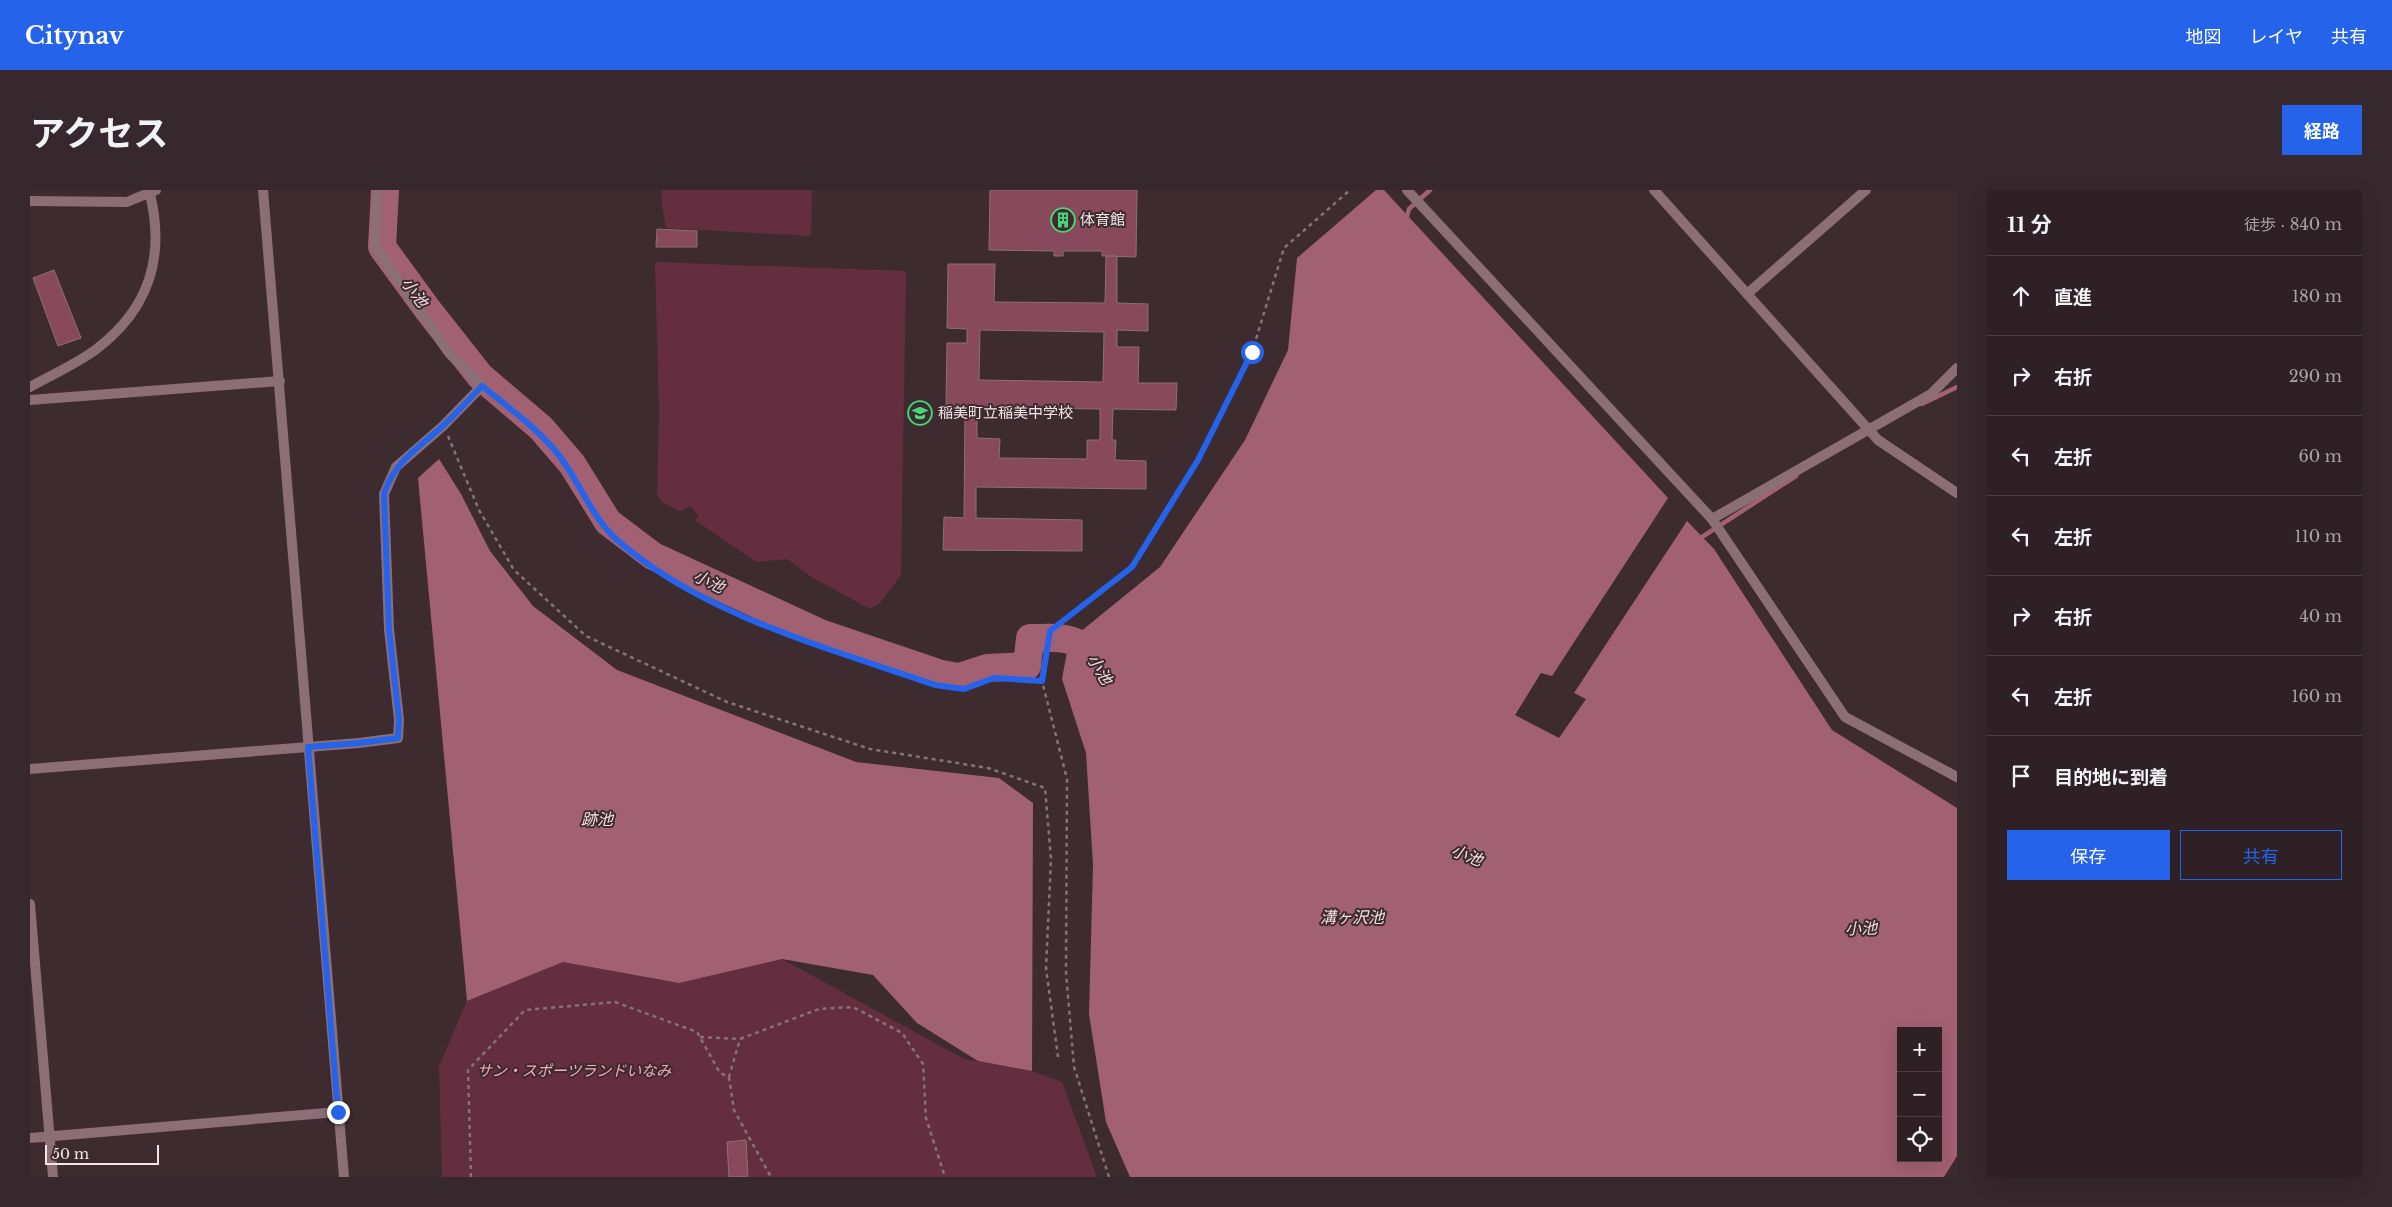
<!DOCTYPE html>
<html lang="ja">
<head>
<meta charset="utf-8">
<style>
  body { margin:0; font-family:"Libre Baskerville","Noto Sans JP",serif; background:#36282c; color:#f1f3f6 }
  .controls { position:absolute; right:15px; bottom:15px; display:grid; overflow:hidden; border-radius:0px; box-shadow:0 5px 20px #0002 }
  .controls button { width:45px; height:45px; display:grid; place-items:center; padding:0; border:0; border-bottom:1px solid #493e41; background:#2e2024; color:#f1f3f6; font:25px sans-serif }
  .scale { position:absolute; left:15px; bottom:12px; width:114px; box-sizing:border-box; padding-left:5px; border:2px solid #f3e6e9; border-top:0; font-size:14px; line-height:18px; white-space:nowrap; color:#f3e6e9; -webkit-text-stroke:4px #3e2b30; paint-order:stroke }
  .stop { position:absolute; width:15px; height:15px; margin:-11px; border:4px solid #2563eb; border-radius:50%; background:#fff }
  .stop.end { background:#2563eb; border-color:#fff; box-shadow:0 1px 5px #0008 }
  .list { margin:0; padding:0; list-style:none }
  h2 { display:flex; justify-content:space-between; align-items:center; height:65px; margin:0; padding:0 20px; font-size:21px }
  h2 small { font-size:16px; font-weight:400; color:#a7a3a6 }
  .list li { display:grid; grid-template-columns:32px 1fr auto; gap:15px; align-items:center; box-sizing:border-box; height:80px; padding:0 20px; border-top:1px solid #493e41 }
  .list b { display:block; font-size:19px; white-space:nowrap }
  .list em { font-size:16px; font-style:normal; color:#a7a3a6 }
  .actions { display:flex; gap:10px; padding:15px 20px }
  .actions a { flex:1; padding:11px 0; border:1px solid #2563eb; border-radius:0px; text-align:center; font-size:18px; color:#2563eb }
  .actions .main { background:#2563eb; color:#fff }
  .icon { flex:none; width:28px; height:28px; fill:none; stroke:currentColor; stroke-width:2; stroke-linecap:round; stroke-linejoin:round }
  .map { position:relative; flex:none; width:1927px; height:987px; overflow:hidden; border-radius:0px }
  header { display:flex; align-items:center; gap:30px; box-sizing:border-box; height:70px; padding:0 25px; background:#2563eb; color:#fff }
  header strong { font-size:24px }
  nav { display:flex; gap:28px; margin-inline-start:auto; font-size:18px }
  .intro { display:flex; align-items:center; justify-content:space-between; box-sizing:border-box; height:120px; padding:0 30px }
  h1 { margin:0; font-size:35px }
  .button { padding:12px 22px; border-radius:0px; background:#2563eb; color:#fff; font-size:18px; font-weight:700 }
  main { display:flex; gap:30px; padding:0 30px }
  aside { flex:1; background:#2e2024; border-radius:0px; box-shadow:0 5px 20px #0002 }
  .map>svg:first-child { display:block }
  .green { fill:#652e40 }
  .water { fill:#a26073; fill-rule:evenodd }
  .lines { fill:none; stroke-linecap:round; stroke-linejoin:round }
  .stream { stroke:#a26073; stroke-width:4.5 }
  .river { stroke:#a26073; stroke-width:28 }
  .building { fill:#89495d; stroke:#887177; fill-rule:evenodd }
  .path { stroke:#847377; stroke-width:2.5; stroke-dasharray:4 4; stroke-linecap:butt }
  .minor { stroke:#8c6e76; stroke-width:10 }
  .tertiary { stroke:#8c6e76; stroke-width:10 }
  .route { stroke:#2563eb; stroke-width:6 }
  .labels { text-anchor:middle; stroke-width:4; stroke-linejoin:round; paint-order:stroke }
  .poi-label { font-size:15px; fill:#f3e6e9; stroke:#3e2b30; text-anchor:start }
  .park-label { font-size:15px; font-style:italic; fill:#f9abc1; stroke:#3e2b30 }
  .water-label { font-size:16px; font-style:italic; fill:#f3dee3; stroke:#3e2b30 }
</style>
</head>
<body>
<header>
<strong>Citynav</strong>
<nav><a>地図</a><a>レイヤ</a><a>共有</a></nav>
</header>
<div class="intro"><h1>アクセス</h1><a class="button">経路</a></div>
<main>
<div class="map">
<svg width="1927" height="987" viewBox="0 0 1927 987">
  <rect width="100%" height="100%" fill="#3e2b30"/>
  <g class="green">
    <polygon points="632,0 782,0 781,46 636,38 631,9"/>
    <polygon points="625,72 876,81 871,385 850,413 840,419 783,388 757,369 726,372 665,330 669,326 660,316 650,321 633,313 627,305 629,222"/>
    <polygon points="752,769 934,869 1002,881 1032,892 1067,987 412,987 409,876 437,811 533,772 649,793"/>
  </g>
  <g class="water">
    <path d="M1346,0H1354L1638,308L1522,486L1511,483L1485,525L1529,548L1556,509L1544,503L1657,331L1684,359L1802,540L1927,618V966L1914,987H1100L1076,932L1059,824L1063,675L1056,563L1032,489L1039,451L1130,377L1215,250L1258,160L1267,68ZM1871,841H1908V968H1871Z"/>
    <polygon points="409,269 431,304 460,361 503,416 587,480 826,572 969,588 1003,613 1002,881 948,871 887,833 843,785 752,769 649,793 533,772 437,811 388,288"/>
  </g>
  <g class="lines">
    <g class="stream">
      <polyline points="1376,30 1379,19 1400,0"/>
      <polyline points="1892,214 1927,197"/>
      <polyline points="1670,351 1672,347 1766,286"/>
    </g>
    <path class="river" d="M355,0L352,57L398,120L450,186L511,238L542,274L578,332L623,366L790,443L911,484L929,487L957,478L997,476L1000,448C1031,448 1049,444 1066,473"/>
  </g>
  <g class="building">
    <polygon points="960,0 1107,0 1106,67 1072,66 1072,61 1033,61 1033,66 1024,66 1024,61 959,60"/>
    <polygon points="627,39 667,41 667,57 626,57"/>
    <path d="M1076,66H1087V113L1118,114V141L1087,140V157H1109L1108,193H1147L1146,220L1083,219L1082,250H1086L1085,270L1116,271V299L946,297V328L1052,330V361L913,360L914,327L934,328L935,216H916L917,153H937V139L917,138L918,74H965L964,112L1075,113ZM950,140L1074,142L1073,192L949,190ZM947,217L1070,219V250H1057V269L969,268L970,249L947,248Z"/>
    <polygon points="24,80 51,148 28,156 3,88"/>
    <polygon points="716,950 718,987 699,987 697,952"/>
  </g>
  <g class="lines">
    <g class="path">
      <path d="M461,203C484,222 510,241 528,265C548,291 561,326 586,349C671,425 799,458 905,495L934,499L964,488L1012,491"/>
      <polyline points="418,246 449,320 484,380 556,446 697,512 840,559 958,578 1015,598 1021,669 1016,778 1028,867"/>
      <polyline points="670,847 710,849"/>
      <polyline points="699,887 704,920 741,987"/>
      <polyline points="441,987 438,880 495,820 585,812 667,842 690,883 699,887 710,849 789,819 823,817 872,843 893,874 896,928 915,987"/>
      <polyline points="1079,987 1044,877 1036,782 1037,589 1012,491 1020,441 1102,377 1168,270 1222,162 1254,58 1320,0"/>
    </g>
    <g class="minor">
      <polyline points="1377,0 1682,329 1815,527 1927,587"/>
      <polyline points="1624,0 1848,250 1927,303"/>
      <polyline points="1717,104 1836,0"/>
      <path d="M0,197C21,185 51,172 69,157C120,117 135,66 120,4"/>
      <polyline points="0,210 250,191"/>
      <polyline points="1682,329 1901,204 1927,178"/>
      <polyline points="0,579 329,553 368,548 369,530 359,439 354,304 366,277 413,236 452,196 419,163 345,57 347,0"/>
      <polyline points="0,714 23,987"/>
      <polyline points="0,948 308,922"/>
    </g>
    <g class="tertiary">
      <polyline points="233,0 314,987"/>
      <polyline points="0,11 97,12 126,0"/>
    </g>
  </g>
  <g class="lines">
    <path class="route" d="M308,922L278,557L329,553L368,548L369,530L359,439L354,304C365,270 389,258 414,235C427,223 439,209 452,196C478,217 507,238 528,264C549,291 561,326 586,349C671,425 799,458 905,495L934,499L964,488L1012,491L1020,441L1102,377L1168,270L1222,162"/>
  </g>
  <defs>
    <g id="building-ring" transform="scale(1.25)"><circle r="9.5" fill="#3e2b30" stroke="#48d779" stroke-width="1.5"/><path d="M-4-6H4V6H1V3H-1V6H-4ZM-2.5-4.3h1.7v1.8h-1.7ZM.8-4.3h1.7v1.8H.8ZM-2.5-1h1.7V.8h-1.7ZM.8-1h1.7V.8H.8Z" fill="#48d779"/></g>
    <g id="school-ring" transform="scale(1.25)"><circle r="9.5" fill="#3e2b30" stroke="#48d779" stroke-width="1.5"/><path d="M0-5L7-2L0 1L-7-2ZM-4 1L0 2.5L4 1V4Q0 6-4 4Z" fill="#48d779"/></g>
  </defs>
  <g fill-rule="evenodd">
    <use href="#building-ring" x="1033" y="30"/>
    <use href="#school-ring" x="890" y="223"/>
  </g>
  <g class="labels">
    <g class="poi-label">
      <text x="1050" y="35">体育館</text>
      <text x="908" y="228">稲美町立稲美中学校</text>
    </g>
    <g class="park-label">
      <text x="544" y="886">サン・スポーツランドいなみ</text>
    </g>
    <g class="water-label">
      <text transform="translate(385 102) rotate(54)" y="6">小池</text>
      <text transform="translate(679 391) rotate(25)" y="6">小池</text>
      <text transform="translate(1070 479) rotate(58)" y="6">小池</text>
      <text x="567" y="635">跡池</text>
      <text transform="translate(1437 665) rotate(21)" y="6">小池</text>
      <text x="1322" y="733">溝ヶ沢池</text>
      <text transform="translate(1831 738) rotate(-2)" y="6">小池</text>
    </g>
  </g>
</svg>
<div class="controls">
<button>+</button>
<button>−</button>
<button><svg class="icon" aria-label="locate" viewBox="0 0 24 24"><circle cx="12" cy="12" r="6"/><path d="M12 2v4M12 18v4M2 12h4M18 12h4"/></svg></button>
</div>
<div class="scale">50 m</div>
<div class="stop" style="left:1222px;top:162px"></div>
<div class="stop end" style="left:308px;top:922px"></div>
</div>
<aside>
<h2>11 分<small>徒歩 · 840 m</small></h2>
<ul class="list">
<li><svg class="icon" aria-label="ahead" viewBox="0 0 24 24"><path d="M12 20V5M6 11l6-6 6 6"/></svg><div><b>直進</b></div><em>180 m</em></li>
<li><svg class="icon" aria-label="right" viewBox="0 0 24 24"><path d="M7 20v-9h11M14 6l5 5-5 5"/></svg><div><b>右折</b></div><em>290 m</em></li>
<li><svg class="icon" aria-label="left" viewBox="0 0 24 24"><path d="M17 20v-9H6M10 6l-5 5 5 5"/></svg><div><b>左折</b></div><em>60 m</em></li>
<li><svg class="icon" aria-label="left" viewBox="0 0 24 24"><path d="M17 20v-9H6M10 6l-5 5 5 5"/></svg><div><b>左折</b></div><em>110 m</em></li>
<li><svg class="icon" aria-label="right" viewBox="0 0 24 24"><path d="M7 20v-9h11M14 6l5 5-5 5"/></svg><div><b>右折</b></div><em>40 m</em></li>
<li><svg class="icon" aria-label="left" viewBox="0 0 24 24"><path d="M17 20v-9H6M10 6l-5 5 5 5"/></svg><div><b>左折</b></div><em>160 m</em></li>
<li><svg class="icon" aria-label="arrive" viewBox="0 0 24 24"><path d="M6 21V4h12l-3 4 3 4H6"/></svg><div><b>目的地に到着</b></div></li>
</ul>
<div class="actions"><a class="main">保存</a><a>共有</a></div>
</aside>
</main>
</body>
</html>
